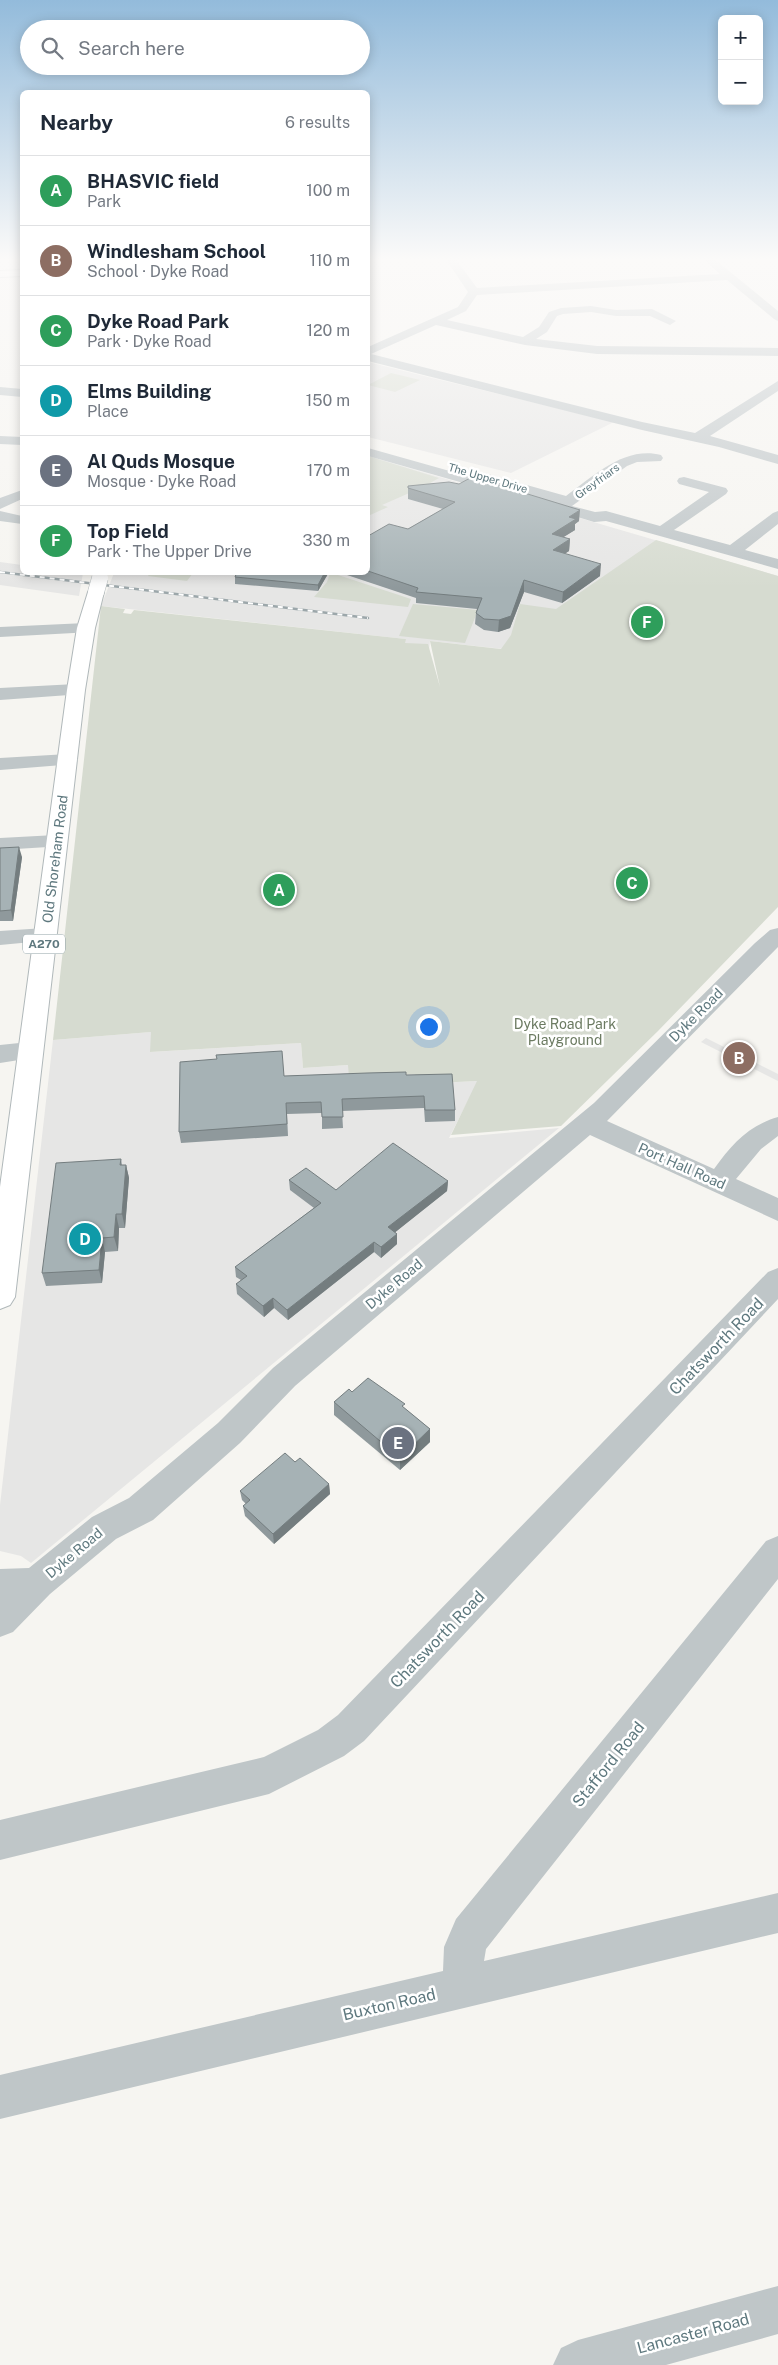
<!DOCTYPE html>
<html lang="en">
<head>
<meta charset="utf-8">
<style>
  body { margin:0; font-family:"Public Sans",sans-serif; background:#f2f2f3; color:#1f2937 }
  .controls { position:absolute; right:15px; top:15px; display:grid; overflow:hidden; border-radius:8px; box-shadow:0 2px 12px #0003 }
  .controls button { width:45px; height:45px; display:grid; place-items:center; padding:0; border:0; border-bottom:1px solid #e0e1e3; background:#fff; color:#1f2937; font:25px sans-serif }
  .you { position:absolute; left:428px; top:1026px; width:18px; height:18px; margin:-12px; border:4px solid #fff; border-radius:50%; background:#1a73e8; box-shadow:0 0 0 8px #1a73e833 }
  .badge { display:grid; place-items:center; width:32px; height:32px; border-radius:50%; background:#ee1c19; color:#fff; font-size:16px; font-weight:700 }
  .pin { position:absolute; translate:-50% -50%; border:2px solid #fff; box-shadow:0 1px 5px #0006 }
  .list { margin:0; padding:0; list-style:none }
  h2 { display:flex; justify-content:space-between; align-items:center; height:65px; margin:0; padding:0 20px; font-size:21px }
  h2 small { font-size:16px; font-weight:400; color:#747a83 }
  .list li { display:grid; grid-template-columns:32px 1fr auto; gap:15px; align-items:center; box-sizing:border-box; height:70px; padding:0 20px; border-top:1px solid #e0e1e3 }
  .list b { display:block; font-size:19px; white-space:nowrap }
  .list p { margin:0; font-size:16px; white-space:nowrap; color:#747a83 }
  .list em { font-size:16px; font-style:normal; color:#747a83 }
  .icon { flex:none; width:28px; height:28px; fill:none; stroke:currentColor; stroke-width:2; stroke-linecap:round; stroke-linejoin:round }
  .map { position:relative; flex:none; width:778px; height:2365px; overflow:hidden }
  .search { position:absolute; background:#fff; box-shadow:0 2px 12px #0003; left:20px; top:20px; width:350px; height:55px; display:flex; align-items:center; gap:12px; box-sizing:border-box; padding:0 18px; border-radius:28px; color:#747a83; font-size:19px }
  .panel { position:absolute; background:#fff; box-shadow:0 2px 12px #0003; left:20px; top:90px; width:350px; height:485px; border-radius:8px }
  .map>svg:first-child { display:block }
  .built { fill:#e6e6e5 }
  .green { fill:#d6dbd0 }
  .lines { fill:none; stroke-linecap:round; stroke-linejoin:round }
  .major-casing { stroke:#b0b8ba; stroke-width:2 }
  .minor { fill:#bfc6c8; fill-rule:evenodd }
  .major { fill:#fff; fill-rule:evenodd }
  .rail-casing { stroke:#9ca7aa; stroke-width:2.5 }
  .rail { stroke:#fff; stroke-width:2; stroke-dasharray:5; stroke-linecap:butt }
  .major-bridge-casing { stroke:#b0b8ba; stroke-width:17; stroke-linecap:butt }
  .major-bridge { stroke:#fff; stroke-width:16 }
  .wall { fill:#8f999c }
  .shaded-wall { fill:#747d7f }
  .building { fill:#a6b2b5; stroke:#747d7f }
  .labels { text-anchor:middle; stroke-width:5; stroke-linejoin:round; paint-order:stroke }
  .far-street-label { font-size:11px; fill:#5e787e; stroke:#fff }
  .shield { fill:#fff; stroke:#8ea0a5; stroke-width:1 }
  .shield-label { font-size:12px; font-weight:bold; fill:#5e787e }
  .street-label { font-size:14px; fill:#5e787e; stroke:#fff }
  .park-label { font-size:14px; fill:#6c7b62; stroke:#fff }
  .near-street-label { font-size:16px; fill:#5e787e; stroke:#fff }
</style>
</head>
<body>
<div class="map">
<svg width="778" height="2365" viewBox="0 0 778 2365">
  <rect width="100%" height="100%" fill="#f6f5f1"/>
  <g class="built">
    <polygon points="368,362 428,377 614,422 511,473 368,437"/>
    <polygon points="368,456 778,576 778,679 430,641 425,689 352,688 406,639 101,606 114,573 368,572"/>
    <polygon points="0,562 22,565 22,572 83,573 79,596 0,585"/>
    <polygon points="151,1032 151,1052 301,1043 303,1068 349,1065 350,1077 415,1074 416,1084 478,1081 449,1138 559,1128 31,1563 21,1556 0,1551 0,1505 53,1040"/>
    <polygon points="706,1038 778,1074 778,1081 701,1042"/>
  </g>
  <g class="green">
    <polygon points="391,373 420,380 395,392 368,385"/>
    <polygon points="368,456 439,478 423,487 382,505 388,507 368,516"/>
    <polygon points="656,540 778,576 778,907 658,1031 561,1126 451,1135 477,1081 416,1084 415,1074 349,1077 348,1065 303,1068 301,1043 150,1052 151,1032 53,1040 101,606 125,609 123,613 131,614 134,610 406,639 405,643 428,644 440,687 430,641 501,649 511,635 520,604 556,609"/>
    <polygon points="150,573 150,572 193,573 187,581 148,576"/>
    <polygon points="332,573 411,599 408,607 314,597 327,582 330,573"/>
    <polygon points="413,604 478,610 465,643 399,636"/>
  </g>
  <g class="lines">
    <g class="major-casing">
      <g id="major">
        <polygon points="22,270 22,276 0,277 0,271"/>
        <polygon points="96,587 102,588 104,592 95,628 85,690 15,1297 10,1305 0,1309 0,1187 67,690 77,628 88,592 90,588"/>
      </g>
    </g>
    <g class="minor">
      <polygon points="445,258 455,258 477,288 720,274 702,258 713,258 778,311 778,321 774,319 727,280 477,295 466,311 447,320 523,337 539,327 549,312 561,308 591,306 616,310 652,309 676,321 670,325 650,316 616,316 591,312 563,314 557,316 547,332 536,339 597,346 778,348 778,356 597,354 525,345 436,325 371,354 642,422 695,433 778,381 778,391 710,436 778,455 778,464 719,447 642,430 368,361 368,347 458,307 468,292"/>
      <polygon points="0,387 22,389 22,397 0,395"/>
      <polygon points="0,436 22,437 22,445 0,444"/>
      <path d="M368,448L478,479L479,474L484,473L566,496C594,476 624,446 661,455L663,458L661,461L637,462L627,466L572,506L595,512L606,511L660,526L709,492L679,484L677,481L679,478L684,477L726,488L728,491L726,494L674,530L730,545L773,513L778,511V524L745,550L778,559V569L606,521L594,522L538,505L535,502L540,498L509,489L507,493L502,494L368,456Z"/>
      <polygon points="22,490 22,499 0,509 0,498"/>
      <polygon points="0,511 22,516 22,524 0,521"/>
      <polygon points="86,623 92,624 95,628 92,632 0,637 0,627"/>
      <polygon points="76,684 83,686 85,690 83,694 0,700 0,688"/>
      <polygon points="68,754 75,756 78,760 75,764 0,770 0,758"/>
      <polygon points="56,835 64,836 67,841 64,846 0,850 0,838"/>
      <polygon points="45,928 53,930 56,935 53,940 0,945 0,931"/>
      <path d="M778,928V947L607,1121L714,1169C732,1144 748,1126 778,1117V1136L761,1149L736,1179L778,1198V1221L590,1135L295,1386L240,1443L153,1520L116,1539L50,1594L13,1632L0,1637V1569L29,1568L92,1517L129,1498L218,1423L273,1368L594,1103L755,943L770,930Z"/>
      <polygon points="29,1042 38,1045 42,1051 38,1057 0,1063 0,1045"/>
      <polygon points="778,1268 778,1299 364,1741 344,1756 269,1794 0,1860 0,1820 264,1757 318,1730 338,1715 768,1272"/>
      <polygon points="778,1536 778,1579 486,1949 484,1961 778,1893 778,1933 0,2119 0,2075 443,1971 444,1947 456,1919 766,1541"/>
      <polygon points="778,2286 778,2334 666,2365 553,2365 561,2348 578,2340"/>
    </g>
    <use href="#major" class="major"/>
    <g class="rail-casing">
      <polyline id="rail" points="0,572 368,618"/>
    </g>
    <use href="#rail" class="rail"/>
    <g class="major-bridge-casing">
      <polyline id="major-bridge" points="96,592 100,578"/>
    </g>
    <use href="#major-bridge" class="major-bridge"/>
  </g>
  <g class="wall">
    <polygon points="408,486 579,521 575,524 575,530 563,537 570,539 569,551 564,554 600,576 562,603 524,592 510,628 498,632 484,630 475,624 476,613 477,609 416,603 416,598 338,572 368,572 368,536 408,529 443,509 408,499"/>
    <polygon points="329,572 318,591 235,584 235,577"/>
    <polygon points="0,848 22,857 13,921 0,921"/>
    <polygon points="406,1075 455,1110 455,1121 425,1122 424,1108 342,1111 343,1128 322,1129 322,1113 287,1114 288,1136 181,1143 179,1132 284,1076"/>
    <polygon points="121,1159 122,1165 126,1165 129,1178 125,1228 119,1228 118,1251 105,1252 102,1283 46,1286 42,1273"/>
    <polygon points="289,1180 336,1190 448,1181 447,1191 395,1232 397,1234 397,1244 381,1258 374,1252 288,1320 274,1308 264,1317 237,1294 236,1284 241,1280 236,1277 235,1267 314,1208 290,1190"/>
    <polygon points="352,1392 404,1408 430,1429 430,1442 400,1470 334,1415 334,1402"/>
    <polygon points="295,1462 329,1484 330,1494 274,1544 245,1516 243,1506 246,1504 242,1500 240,1491"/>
  </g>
  <g class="shaded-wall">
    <polygon points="580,510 579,521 575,524 575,530 551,545 552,534 569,517"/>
    <polygon points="570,539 569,551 552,562 553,550"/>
    <polygon points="601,564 600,576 562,603 563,592"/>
    <polygon points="325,572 329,572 318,591 318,585"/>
    <polygon points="524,580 524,592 510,628 498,632 499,620"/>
    <polygon points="19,847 22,857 13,921 11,910"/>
    <polygon points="126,1165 129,1178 125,1228 122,1214"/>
    <polygon points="448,1181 447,1191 388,1238 388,1227"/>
    <polygon points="116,1214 119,1228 118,1251 114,1237"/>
    <polygon points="397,1234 397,1244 381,1258 381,1247"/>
    <polygon points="102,1238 105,1252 102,1283 99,1270"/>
    <polygon points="374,1242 374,1252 288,1320 287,1310"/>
    <polygon points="273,1298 274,1308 264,1317 263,1306"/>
    <polygon points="430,1429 430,1442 400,1470 400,1458"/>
    <polygon points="329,1484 330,1494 274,1544 273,1534"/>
  </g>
  <g class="building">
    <polygon points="472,477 580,510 569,517 576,519 552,534 570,539 553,550 601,564 563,592 524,580 511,616 499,620 484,619 476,613 482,598 416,592 418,588 368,571 368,536 389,524 408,529 455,502 408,488 408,486 449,482 459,484"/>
    <polygon points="237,572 325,572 318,585 235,577"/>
    <polygon points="19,847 11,910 0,911 0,848"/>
    <polygon points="282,1051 284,1076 367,1073 406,1072 406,1075 452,1074 455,1110 425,1110 424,1096 342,1099 343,1117 322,1117 321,1102 286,1103 287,1124 179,1132 180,1062 217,1059 216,1055"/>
    <polygon points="393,1143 448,1181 388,1227 397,1234 381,1247 374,1242 287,1310 273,1298 263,1306 236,1284 247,1276 235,1267 321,1203 289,1180 306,1168 336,1190"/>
    <polygon points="121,1159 120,1165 126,1165 122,1214 116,1214 114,1237 102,1238 99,1270 42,1273 56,1163"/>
    <polygon points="368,1378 405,1404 402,1406 430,1429 400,1458 334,1402 349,1389 352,1392"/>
    <polygon points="285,1453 295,1462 300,1458 329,1484 273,1534 243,1506 250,1500 240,1491"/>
  </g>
  <linearGradient id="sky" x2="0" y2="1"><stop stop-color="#93bbdb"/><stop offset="0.44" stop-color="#fbfaf9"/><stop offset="1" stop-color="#fbfaf9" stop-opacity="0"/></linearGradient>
  <rect width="778" height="589" fill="url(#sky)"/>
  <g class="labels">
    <g class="far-street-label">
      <text transform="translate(488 478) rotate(16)" y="4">The Upper Drive</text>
      <text transform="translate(597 481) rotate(-36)" y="4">Greyfriars</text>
    </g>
    <rect class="shield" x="23" y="934.5" width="42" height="19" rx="4"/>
    <g class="shield-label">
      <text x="44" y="948">A270</text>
    </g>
    <g class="street-label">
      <text transform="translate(55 859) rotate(-83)" y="5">Old Shoreham Road</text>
      <text transform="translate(696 1015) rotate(-45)" y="5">Dyke Road</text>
      <text transform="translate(682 1166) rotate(24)" y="5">Port Hall Road</text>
      <text transform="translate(394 1284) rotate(-40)" y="5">Dyke Road</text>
      <text transform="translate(74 1553) rotate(-40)" y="5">Dyke Road</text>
    </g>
    <g class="park-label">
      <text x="565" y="1029">Dyke Road Park<tspan x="565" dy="16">Playground</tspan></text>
    </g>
    <g class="near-street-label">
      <text transform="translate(716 1346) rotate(-46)" y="6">Chatsworth Road</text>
      <text transform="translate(437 1639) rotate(-46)" y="6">Chatsworth Road</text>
      <text transform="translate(608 1764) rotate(-51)" y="6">Stafford Road</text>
      <text transform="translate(389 2004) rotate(-13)" y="6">Buxton Road</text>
      <text transform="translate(693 2333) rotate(-15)" y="6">Lancaster Road</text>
    </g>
  </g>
</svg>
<div class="controls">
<button>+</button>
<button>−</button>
</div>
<div class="you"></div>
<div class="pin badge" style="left:279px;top:890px;background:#2e9e5b">A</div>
<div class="pin badge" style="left:739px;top:1058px;background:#8d6e63">B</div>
<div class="pin badge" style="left:632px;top:883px;background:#2e9e5b">C</div>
<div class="pin badge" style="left:85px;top:1239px;background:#0f9aa8">D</div>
<div class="pin badge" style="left:398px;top:1443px;background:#6b7280">E</div>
<div class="pin badge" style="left:647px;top:622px;background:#2e9e5b">F</div>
<div class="search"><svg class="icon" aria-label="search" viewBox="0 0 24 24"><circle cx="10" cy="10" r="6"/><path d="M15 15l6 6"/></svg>Search here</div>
<section class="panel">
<h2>Nearby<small>6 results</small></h2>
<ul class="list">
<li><span class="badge" style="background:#2e9e5b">A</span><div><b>BHASVIC field</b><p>Park</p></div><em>100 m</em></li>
<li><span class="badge" style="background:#8d6e63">B</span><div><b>Windlesham School</b><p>School · Dyke Road</p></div><em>110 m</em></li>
<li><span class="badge" style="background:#2e9e5b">C</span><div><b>Dyke Road Park</b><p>Park · Dyke Road</p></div><em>120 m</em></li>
<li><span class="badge" style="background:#0f9aa8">D</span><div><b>Elms Building</b><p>Place</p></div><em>150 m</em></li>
<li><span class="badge" style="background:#6b7280">E</span><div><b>Al Quds Mosque</b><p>Mosque · Dyke Road</p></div><em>170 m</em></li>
<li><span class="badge" style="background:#2e9e5b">F</span><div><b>Top Field</b><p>Park · The Upper Drive</p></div><em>330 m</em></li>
</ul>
</section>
</div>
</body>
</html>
